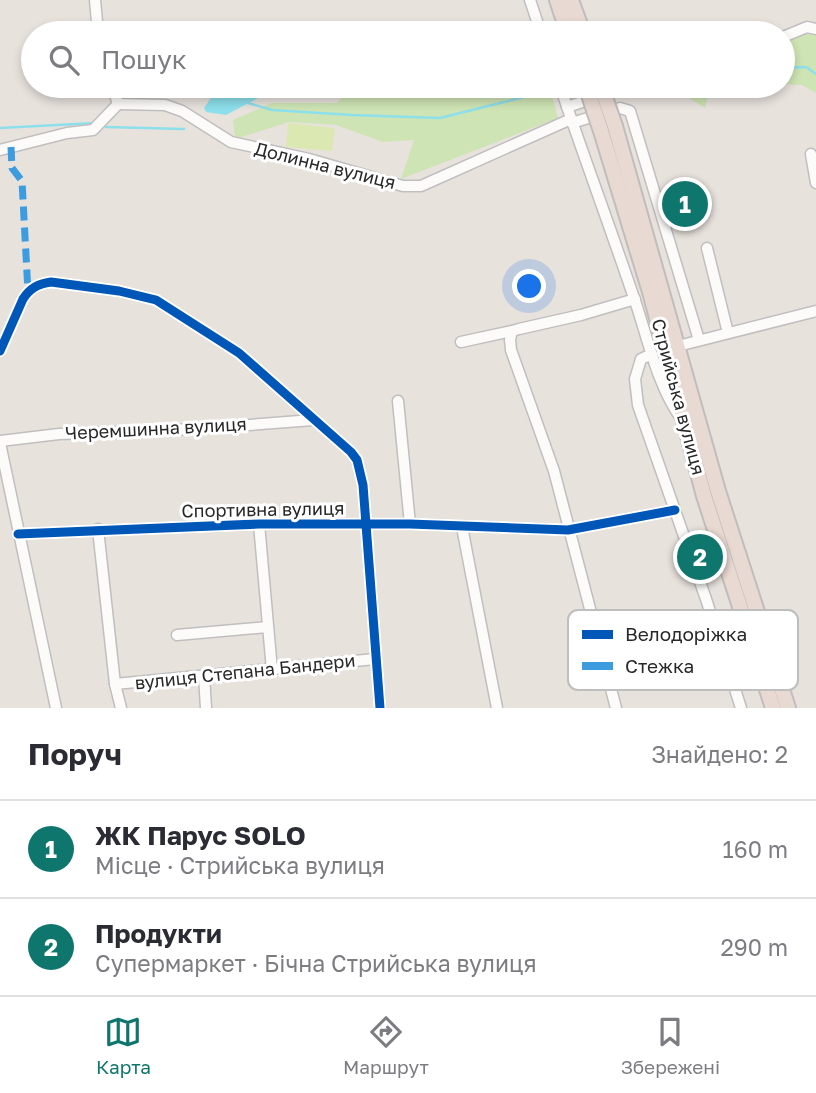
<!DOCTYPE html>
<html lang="uk">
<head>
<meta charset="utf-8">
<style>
  body { margin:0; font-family:"Golos Text",sans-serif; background:#f7f7f7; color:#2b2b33 }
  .you { position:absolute; left:530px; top:287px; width:24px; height:24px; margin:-18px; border:5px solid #fff; border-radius:50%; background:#1a73e8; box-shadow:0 0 0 10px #1a73e833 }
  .badge { display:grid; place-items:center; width:46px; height:46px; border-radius:50%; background:#0f766e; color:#fff; font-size:23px; font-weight:700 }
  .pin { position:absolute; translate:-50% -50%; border:4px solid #fff; box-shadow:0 2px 7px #0006 }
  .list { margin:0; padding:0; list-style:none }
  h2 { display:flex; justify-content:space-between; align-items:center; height:91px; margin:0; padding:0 28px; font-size:30px }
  h2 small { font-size:23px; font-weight:400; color:#7c7c81 }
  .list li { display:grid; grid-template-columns:46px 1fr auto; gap:21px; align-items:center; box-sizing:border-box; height:98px; padding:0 28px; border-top:2px solid #e1e1e2 }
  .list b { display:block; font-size:26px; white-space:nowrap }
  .list p { margin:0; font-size:23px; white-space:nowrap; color:#7c7c81 }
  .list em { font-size:23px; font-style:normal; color:#7c7c81 }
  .icon { flex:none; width:38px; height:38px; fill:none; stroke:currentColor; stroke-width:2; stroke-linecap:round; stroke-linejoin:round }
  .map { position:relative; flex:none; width:816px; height:708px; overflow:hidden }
  .search { position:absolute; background:#fff; box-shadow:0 4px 10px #0003; left:21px; right:21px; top:21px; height:77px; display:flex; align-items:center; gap:18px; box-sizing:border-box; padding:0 24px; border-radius:38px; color:#7c7c81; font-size:26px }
  .sheet { height:287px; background:#fff }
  nav { display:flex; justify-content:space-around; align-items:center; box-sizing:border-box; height:98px; border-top:2px solid #e1e1e2; background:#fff; font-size:19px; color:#7c7c81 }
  nav a { display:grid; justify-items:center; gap:4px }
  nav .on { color:#0f766e }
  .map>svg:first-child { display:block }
  .green { fill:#cee4b4 }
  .pitch { fill:#dbe8b1 }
  .water { fill:#8ddfec }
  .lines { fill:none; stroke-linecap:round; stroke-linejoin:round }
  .stream { stroke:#8ddfec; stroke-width:2.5 }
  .minor-casing { stroke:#c0bfbf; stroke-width:13 }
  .highway-casing { stroke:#c0bdbc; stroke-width:18 }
  .minor { stroke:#fcfbfa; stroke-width:10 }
  .highway { stroke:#e8d9d2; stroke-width:14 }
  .highway-bridge-casing { stroke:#c0bdbc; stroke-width:18; stroke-linecap:butt }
  .highway-bridge { stroke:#e8d9d2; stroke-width:14 }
  .quiet { stroke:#3d9ce0; stroke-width:7; stroke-dasharray:14 7; stroke-linecap:butt }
  .cycleway-casing { stroke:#fff; stroke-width:13 }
  .cycleway { stroke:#0057b8; stroke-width:9 }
  .labels { text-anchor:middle; stroke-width:6; stroke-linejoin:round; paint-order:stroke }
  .street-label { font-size:18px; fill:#282828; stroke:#fff }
  .key { fill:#fff; stroke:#bebebe; stroke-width:2 }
  .key-label { font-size:19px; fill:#282828 }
</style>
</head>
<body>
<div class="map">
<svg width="816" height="708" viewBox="0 0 816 708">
  <rect width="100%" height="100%" fill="#e8e2dd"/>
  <g class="green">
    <polygon points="813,30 816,32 816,93 802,85 783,84 783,41 798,33"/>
    <polygon points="445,86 549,86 558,118 401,179 414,140 383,142 336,125 289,122 235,139 233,120 272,103 337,103 348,90 428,89"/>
    <polygon points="670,86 710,86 705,108"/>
  </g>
  <polygon class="pitch" points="288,123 335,128 332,151 286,147"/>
  <polygon class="water" points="219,86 262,86 262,96 226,115 206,112 204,108"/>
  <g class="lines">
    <g class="stream">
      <polyline points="783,68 806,67 816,74"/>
      <polyline points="248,103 272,110 352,115 440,118 552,90"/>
      <polyline points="106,127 184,129"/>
      <polyline points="0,128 95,123"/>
    </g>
    <g class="minor-casing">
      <g id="minor">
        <polyline points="95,0 98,33"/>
        <polyline points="530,0 541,33"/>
        <polyline points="783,37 807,27 816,29"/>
        <polyline points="112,86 118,104"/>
        <path d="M560,86C584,157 610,227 634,298C648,338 656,382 680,417"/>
        <polyline points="118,104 165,105 182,111 231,142 309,159 403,186 421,186 571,119"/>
        <polyline points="567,107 631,86"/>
        <polyline points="572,123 620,108 630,111 699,340"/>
        <polyline points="0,150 67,133 93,130 118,104"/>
        <polyline points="811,154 816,183"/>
        <polyline points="707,248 728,333"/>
        <polyline points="461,342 512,331"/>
        <polyline points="678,346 816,311"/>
        <path d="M0,351L23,299C30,288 38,284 51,282L119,291L156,300L239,353L351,452L357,460L363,485L380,708"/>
        <polyline points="652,354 641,359 635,379 638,405 706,599 741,708"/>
        <polyline points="398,401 410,524"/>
        <polyline points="0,441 59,434 197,429 313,420"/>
        <polyline points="0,443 56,708"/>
        <polyline points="259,524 272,670"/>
        <polyline points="462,527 497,708"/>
        <polyline points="98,529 115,684 121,708"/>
        <polyline points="18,534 259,524 410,524 568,530 675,510"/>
        <polyline points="177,635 268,627"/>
        <polyline points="204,676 206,708"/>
        <polyline points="115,684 375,659"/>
        <polyline points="616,708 554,471 511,350 510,340 512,331 519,329 581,315 635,299"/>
      </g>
    </g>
    <g class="highway-casing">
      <g id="highway">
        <polyline points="557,0 568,33"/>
        <polyline points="571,0 583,33"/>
        <polyline points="615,126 718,491 788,708"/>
        <polyline points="601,131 650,292 704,496 773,708"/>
      </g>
    </g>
    <use href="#minor" class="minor"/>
    <use href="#highway" class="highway"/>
    <g class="highway-bridge-casing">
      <g id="highway-bridge">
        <polyline points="586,86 601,131"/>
        <polyline points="601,86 615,126"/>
      </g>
    </g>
    <use href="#highway-bridge" class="highway-bridge"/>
    <polyline class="quiet" points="11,147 12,168 22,181 28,292"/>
    <g class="cycleway-casing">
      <g id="cycleway">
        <path d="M0,351L23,299C30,288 38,284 51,282L119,291L156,300L239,353L351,452L357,460L363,485L380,708"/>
        <polyline points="18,534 259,524 410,524 568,530 675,510"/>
      </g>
    </g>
    <use href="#cycleway" class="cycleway"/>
  </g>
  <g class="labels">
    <g class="street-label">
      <text transform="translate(325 166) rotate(14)" y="6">Долинна вулиця</text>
      <text transform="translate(678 397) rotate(75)" y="6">Стрийська вулиця</text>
      <text transform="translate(156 429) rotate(-3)" y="6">Черемшинна вулиця</text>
      <text transform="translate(263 510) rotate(-1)" y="6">Спортивна вулиця</text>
      <text transform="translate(245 672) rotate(-6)" y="6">вулиця Степана Бандери</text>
    </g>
  </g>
  <rect x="568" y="610" width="230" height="80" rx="10" class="key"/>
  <rect x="582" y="630" width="31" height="9" fill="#0057b8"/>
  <rect x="582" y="662" width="31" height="8" fill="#3d9ce0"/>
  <g class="key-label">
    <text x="625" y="641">Велодоріжка</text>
    <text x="625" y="673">Стежка</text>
  </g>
</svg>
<div class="you"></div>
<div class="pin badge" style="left:685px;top:204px">1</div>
<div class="pin badge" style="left:700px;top:557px">2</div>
<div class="search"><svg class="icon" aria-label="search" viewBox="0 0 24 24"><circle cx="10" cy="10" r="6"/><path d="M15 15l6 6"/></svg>Пошук</div>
</div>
<section class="sheet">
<h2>Поруч<small>Знайдено: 2</small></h2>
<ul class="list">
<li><span class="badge">1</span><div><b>ЖК Парус SOLO</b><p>Місце · Стрийська вулиця</p></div><em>160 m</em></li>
<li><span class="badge">2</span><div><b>Продукти</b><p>Супермаркет · Бічна Стрийська вулиця</p></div><em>290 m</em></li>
</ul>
</section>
<nav>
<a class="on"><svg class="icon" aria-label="map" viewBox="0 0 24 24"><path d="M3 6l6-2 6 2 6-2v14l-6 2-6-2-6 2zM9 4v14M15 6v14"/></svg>Карта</a>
<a><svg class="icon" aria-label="directions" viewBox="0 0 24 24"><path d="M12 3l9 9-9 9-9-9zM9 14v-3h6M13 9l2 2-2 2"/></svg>Маршрут</a>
<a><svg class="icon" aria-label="saved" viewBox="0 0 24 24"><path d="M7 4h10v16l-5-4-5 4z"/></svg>Збережені</a>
</nav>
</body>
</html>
